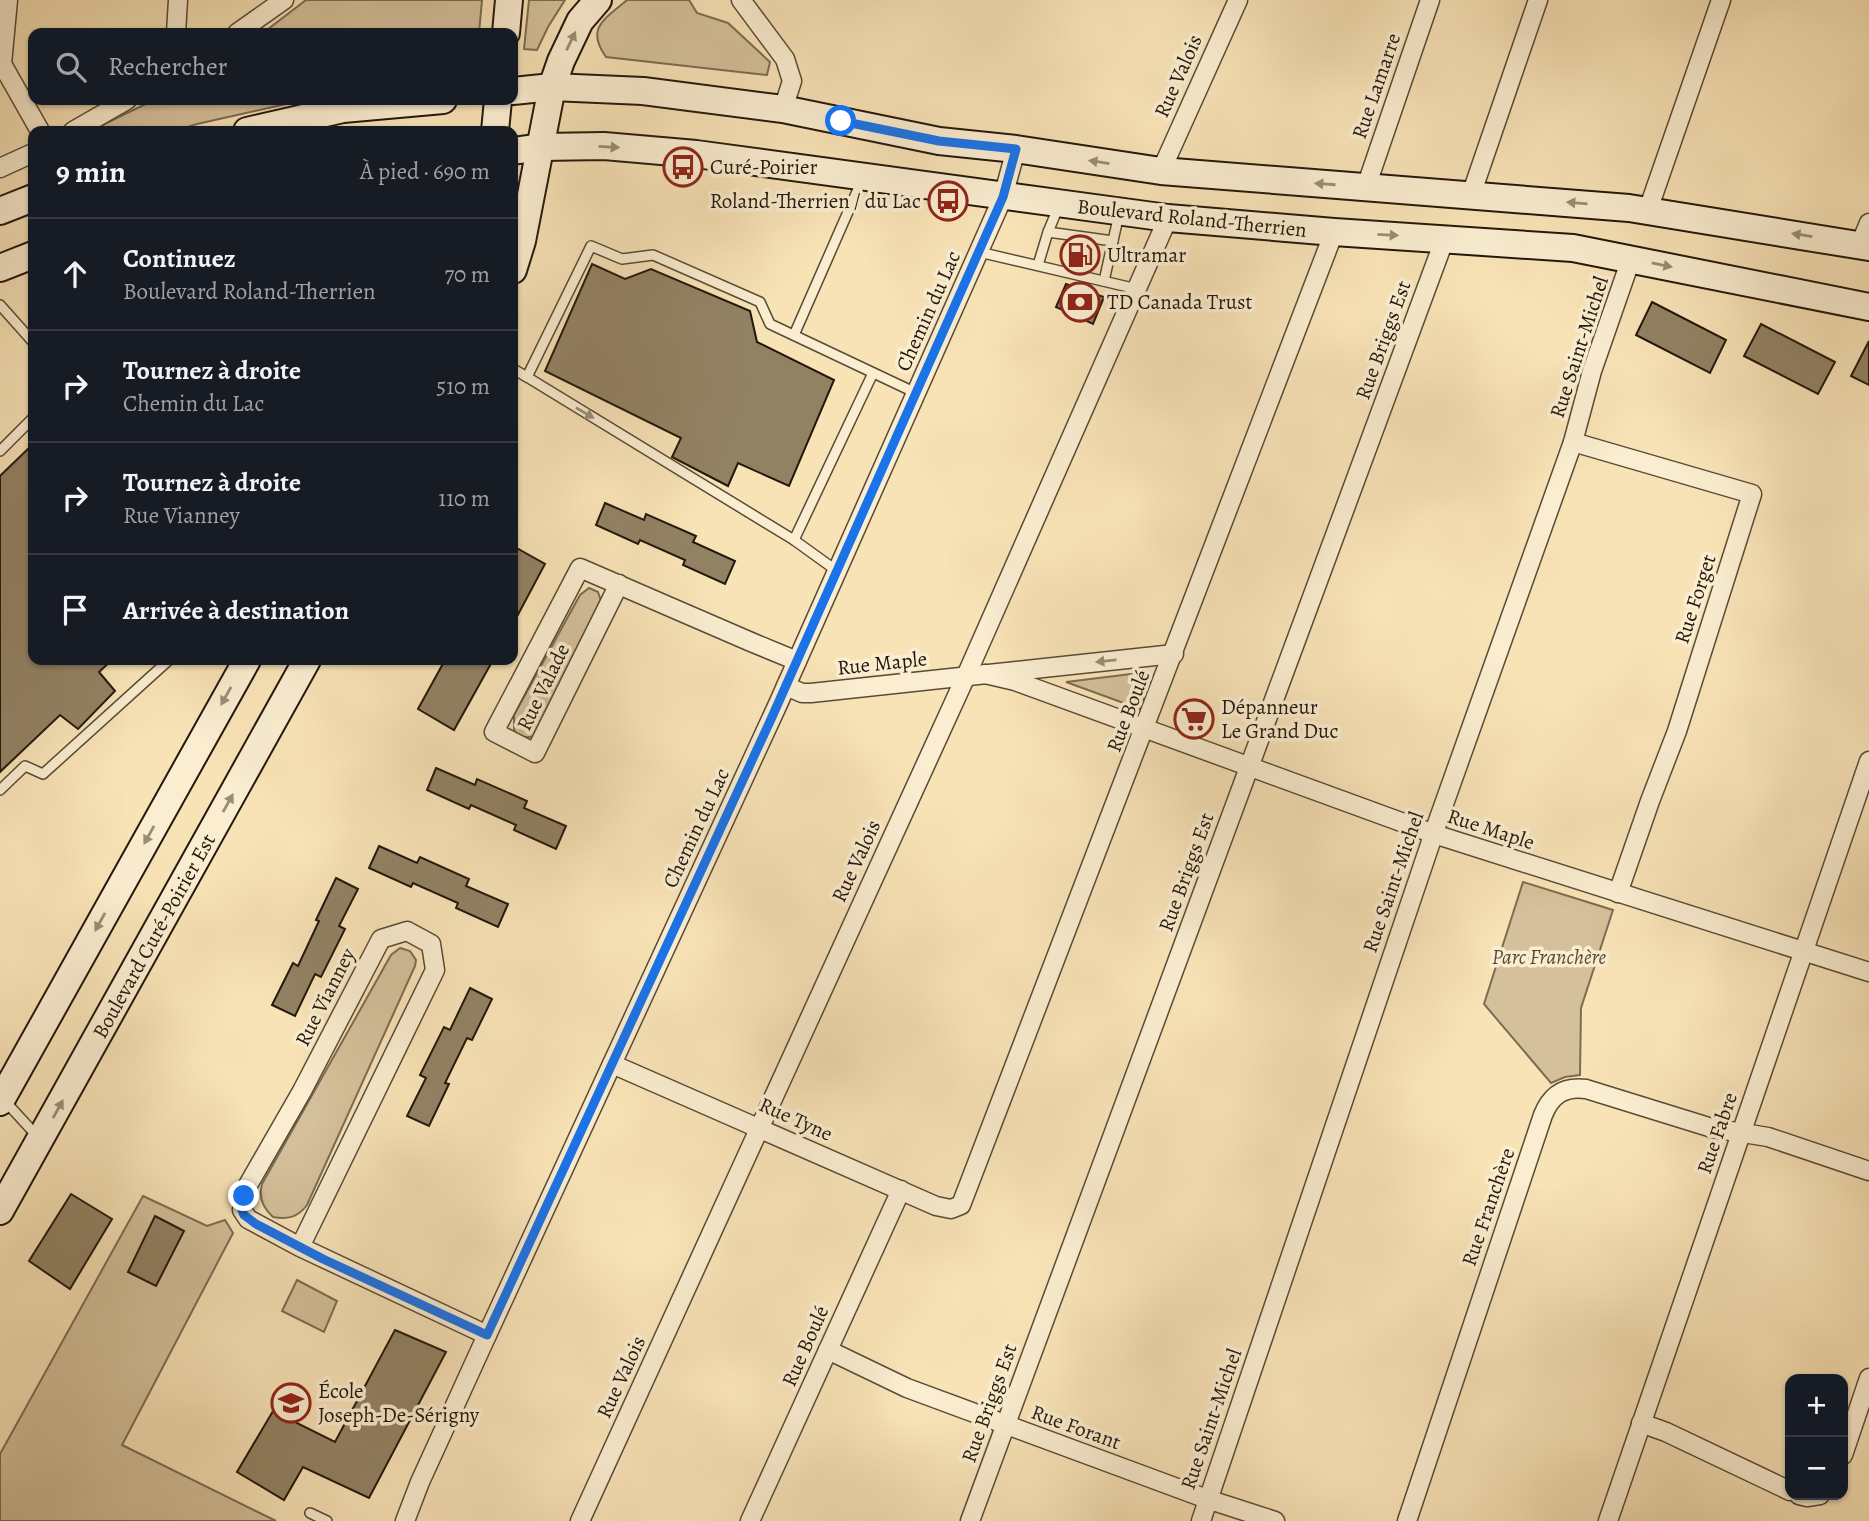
<!DOCTYPE html>
<html lang="fr">
<head>
<meta charset="utf-8">
<style>
  body { margin:0; font-family:Alegreya,serif; background:#242831; color:#f1f3f6 }
  .controls { position:absolute; right:21px; bottom:21px; display:grid; overflow:hidden; border-radius:14px; box-shadow:0 2px 5px #0004 }
  .controls button { width:63px; height:63px; display:grid; place-items:center; padding:0; border:0; border-bottom:2px solid #363941; background:#171b24; color:#f1f3f6; font:35px sans-serif }
  .stop { position:absolute; width:21px; height:21px; margin:-16px; border:5px solid #1a73e8; border-radius:50%; background:#fff }
  .stop.end { background:#1a73e8; border-color:#fff; box-shadow:0 2px 7px #0008 }
  .list { margin:0; padding:0; list-style:none }
  h2 { display:flex; justify-content:space-between; align-items:center; height:91px; margin:0; padding:0 28px; font-size:30px }
  h2 small { font-size:23px; font-weight:400; color:#9ea1a6 }
  .list li { display:grid; grid-template-columns:46px 1fr auto; gap:21px; align-items:center; box-sizing:border-box; height:112px; padding:0 28px; border-top:2px solid #363941 }
  .list b { display:block; font-size:26px; white-space:nowrap }
  .list p { margin:0; font-size:23px; white-space:nowrap; color:#9ea1a6 }
  .list em { font-size:23px; font-style:normal; color:#9ea1a6 }
  .icon { flex:none; width:38px; height:38px; fill:none; stroke:currentColor; stroke-width:2; stroke-linecap:round; stroke-linejoin:round }
  .map { position:relative; flex:none; width:1869px; height:1521px; overflow:hidden }
  .search { position:absolute; background:#171b24; box-shadow:0 2px 5px #0004; left:28px; top:28px; width:490px; height:77px; display:flex; align-items:center; gap:18px; box-sizing:border-box; padding:0 24px; border-radius:14px; color:#9ea1a6; font-size:26px }
  .panel { position:absolute; background:#171b24; box-shadow:0 2px 5px #0004; left:28px; top:126px; width:490px; height:539px; border-radius:14px }
  .map>svg:first-child { display:block }
  .green { fill:#d4c09a; stroke:#7c6c52; stroke-width:2 }
  .building { fill:#928264; stroke:#23180b; stroke-width:2 }
  .lines { fill:none; stroke-linecap:round; stroke-linejoin:round }
  .service-casing { stroke:#584b36; stroke-width:12 }
  .minor-casing { stroke:#584b36; stroke-width:21 }
  .secondary-casing { stroke:#23180b; stroke-width:30 }
  .service { stroke:#faedd0; stroke-width:9 }
  .minor { stroke:#faedd0; stroke-width:18 }
  .secondary { stroke:#faedd0; stroke-width:26 }
  .oneway { fill:#998d77 }
  .route { stroke:#1a73e8; stroke-width:9 }
  .labels { text-anchor:middle; stroke-width:7; stroke-linejoin:round; paint-order:stroke }
  .street-label { font-size:21px; fill:#23180b; stroke:#faedd0 }
  .poi-label { font-size:21px; fill:#23180b; stroke:#faedd0; text-anchor:start }
  .park-label { font-size:21px; font-style:italic; fill:#584a36; stroke:#faedd0 }
</style>
</head>
<body>
<div class="map">
<svg width="1869" height="1521" viewBox="0 0 1869 1521">
  <rect width="100%" height="100%" fill="#f8e3b7"/>
  <filter id="stains"><feTurbulence type="fractalNoise" baseFrequency=".00286" numOctaves="4"/><feColorMatrix values="0 0 0 0 .2 0 0 0 0 .09 0 0 0 0 .02 0 0 0 .5 -.17"/></filter>
  <radialGradient id="worn" r=".72"><stop offset=".6" stop-color="#630" stop-opacity="0"/><stop offset="1" stop-color="#630" stop-opacity=".3"/></radialGradient>
  <g class="green">
    <polygon points="306,0 482,0 479,33 263,33"/>
    <polygon points="529,0 565,0 548,27 537,50 524,49"/>
    <path d="M627,0H689L697,13L728,23L770,62L767,75L606,57C585,28 605,19 627,0Z"/>
    <polygon points="154,100 304,100 197,124 175,131 90,131"/>
    <path d="M589,588L598,592L601,601L537,735C527,739 520,738 514,730V715L580,595Z"/>
    <polygon points="1139,673 1146,675 1150,683 1140,709 1066,682"/>
    <polygon points="1523,882 1613,910 1581,1008 1580,1075 1565,1077 1551,1083 1484,1004"/>
    <path d="M400,948L410,951L416,960L415,966L307,1205C298,1217 288,1220 273,1217C263,1208 258,1198 262,1184L391,955Z"/>
    <polygon points="143,1196 207,1226 225,1220 233,1233 122,1445 276,1521 0,1521 0,1454"/>
    <polygon points="297,1280 337,1301 324,1332 282,1311"/>
  </g>
  <g class="building">
    <polygon points="592,264 625,279 651,269 750,311 757,342 834,380 789,486 738,463 728,486 672,457 681,438 545,371"/>
    <polygon points="1066,284 1104,297 1093,324 1056,307"/>
    <polygon points="1652,302 1726,340 1710,373 1636,335"/>
    <polygon points="1761,324 1835,362 1818,394 1744,356"/>
    <polygon points="1869,341 1869,385 1851,376"/>
    <polygon points="33,444 33,660 112,660 99,672 115,691 78,729 60,715 0,772 0,476"/>
    <polygon points="605,503 644,520 646,514 696,536 693,542 735,561 725,584 683,565 685,560 640,540 638,544 596,525"/>
    <polygon points="513,546 545,564 513,624"/>
    <polygon points="445,660 493,660 454,730 418,709"/>
    <polygon points="436,768 475,785 477,779 527,801 524,808 566,826 556,849 514,830 516,825 471,805 469,809 427,790"/>
    <polygon points="379,846 417,863 420,857 469,879 466,886 508,904 498,927 456,908 458,903 413,883 411,887 369,868"/>
    <polygon points="336,878 358,889 339,926 345,929 321,977 315,974 295,1016 272,1005 293,963 298,966 319,921 316,920"/>
    <polygon points="470,988 492,999 472,1040 467,1038 445,1083 449,1084 429,1126 407,1116 426,1078 420,1075 444,1027 450,1030"/>
    <polygon points="71,1194 112,1219 70,1289 29,1261"/>
    <polygon points="155,1216 184,1231 156,1286 128,1272"/>
    <polygon points="395,1330 446,1352 369,1498 303,1467 284,1500 237,1472 273,1411 335,1442"/>
  </g>
  <g class="lines">
    <g class="service-casing">
      <g id="service">
        <polyline points="1048,232 1058,208"/>
        <polyline points="979,252 1137,289"/>
        <polyline points="1038,265 1048,232 1113,241"/>
        <polyline points="1104,281 1119,214"/>
        <polyline points="0,305 33,342"/>
        <polyline points="794,335 862,180"/>
        <polyline points="513,369 527,377 591,246 622,259 653,255 760,302 770,324 916,393"/>
        <polyline points="527,377 794,540 837,571"/>
        <polyline points="0,451 33,418"/>
        <polyline points="794,540 873,373"/>
        <polyline points="0,790 25,766 43,774 169,660"/>
        <polyline points="4,1100 37,1136"/>
        <polyline points="310,1513 327,1521"/>
      </g>
    </g>
    <g class="minor-casing">
      <g id="minor">
        <polyline points="8,0 2,64 40,131"/>
        <polyline points="741,0 785,59 792,81 783,109"/>
        <polyline points="176,33 178,0"/>
        <polyline points="237,33 284,0"/>
        <polyline points="73,131 127,100"/>
        <polyline points="0,168 33,153"/>
        <polyline points="1161,171 1238,0"/>
        <polyline points="1366,187 1430,0"/>
        <polyline points="1471,195 1538,0"/>
        <polyline points="1648,210 1721,0"/>
        <polyline points="1860,245 1869,223"/>
        <polyline points="1573,442 1752,494 1677,731 1650,801 1618,893"/>
        <polyline points="619,584 535,753 494,732 580,568 751,642 797,661"/>
        <polyline points="985,674 1015,681 1434,834 1869,972"/>
        <polyline points="786,686 802,693 811,693 1174,654"/>
        <polyline points="612,1064 936,1206 951,1209 961,1205 1334,232"/>
        <polyline points="300,1247 435,970 431,944 407,931 381,939 302,1091 248,1185 242,1210 248,1219 300,1247 487,1335"/>
        <polyline points="828,1350 907,1388 1207,1499 1275,1521"/>
        <polyline points="1641,1423 1666,1432 1790,1491"/>
        <polyline points="1843,1455 1869,1378"/>
        <polyline points="1799,1495 1807,1497 1820,1495"/>
        <polyline points="405,1521 420,1482 487,1335 778,704 1003,197 1016,149"/>
        <polyline points="580,1521 966,676 1168,218"/>
        <polyline points="750,1521 901,1190"/>
        <polyline points="970,1521 1445,238"/>
        <polyline points="1201,1521 1439,818 1573,442 1592,371 1631,259"/>
        <path d="M1407,1521L1543,1115C1551,1095 1564,1086 1586,1089L1712,1128L1768,1137L1869,1171"/>
        <polyline points="1608,1521 1869,761"/>
      </g>
    </g>
    <g class="secondary-casing">
      <g id="secondary">
        <polyline points="506,33 509,0"/>
        <polyline points="513,91 552,87 643,91 783,109 939,141 1016,149 1161,171 1629,208 1869,247"/>
        <polyline points="247,131 343,109 443,100"/>
        <polyline points="495,131 498,100"/>
        <polyline points="513,151 541,147 604,146 696,154 1168,218 1334,232 1573,248 1869,307"/>
        <polyline points="0,211 33,198"/>
        <polyline points="0,268 33,255"/>
        <polyline points="513,270 522,241 552,87 561,61 580,21 598,0"/>
        <polyline points="0,1102 247,660"/>
        <polyline points="0,1211 307,660"/>
      </g>
    </g>
    <use href="#service" class="service"/>
    <use href="#minor" class="minor"/>
    <use href="#secondary" class="secondary"/>
  </g>
  <defs><path id="oneway-solid" d="M-6-.8H1V-3.2L6.5 0L1 3.2V.8H-6Z" transform="scale(1.75)"/></defs>
  <g class="oneway">
    <use href="#oneway-solid" transform="translate(571 41) rotate(-64)"/>
    <use href="#oneway-solid" transform="translate(609 147) rotate(3)"/>
    <use href="#oneway-solid" transform="translate(1099 162) rotate(-171)"/>
    <use href="#oneway-solid" transform="translate(1325 184) rotate(-176)"/>
    <use href="#oneway-solid" transform="translate(1577 203) rotate(-175)"/>
    <use href="#oneway-solid" transform="translate(1388 235) rotate(3)"/>
    <use href="#oneway-solid" transform="translate(1802 235) rotate(-171)"/>
    <use href="#oneway-solid" transform="translate(1662 265) rotate(12)"/>
    <use href="#oneway-solid" transform="translate(585 413) rotate(31)"/>
    <use href="#oneway-solid" transform="translate(1106 661) rotate(174)"/>
    <use href="#oneway-solid" transform="translate(226 696) rotate(119)"/>
    <use href="#oneway-solid" transform="translate(228 803) rotate(-61)"/>
    <use href="#oneway-solid" transform="translate(149 835) rotate(119)"/>
    <use href="#oneway-solid" transform="translate(100 922) rotate(119)"/>
    <use href="#oneway-solid" transform="translate(58 1109) rotate(-61)"/>
  </g>
  <g class="lines">
    <polyline class="route" points="244,1196 242,1210 244,1215 256,1224 323,1259 487,1335 772,717 1003,197 1016,149 939,141 841,121"/>
  </g>
  <defs>
    <g id="bus-ring" transform="scale(2.0125)"><circle r="9.5" fill="#faedd0" stroke="#8f2418" stroke-width="1.5"/><path d="M-5-6H5V4H4V6H2V4H-2V6H-4V4H-5ZM-3.5-4V0h7V-4ZM-3.5 1.2v1.5H-2V1.2ZM2 1.2v1.5H3.5V1.2Z" fill="#8f2418"/></g>
    <g id="fuel-ring" transform="scale(2.0125)"><circle r="9.5" fill="#faedd0" stroke="#8f2418" stroke-width="1.5"/><path d="M-5.5-6h7V0h2V4h1.3V-2.5L3-4.5l.8-.8L6-3V5H2.5V1h-1V6h-7ZM-4.2-4.7v3.2H.2V-4.7Z" fill="#8f2418"/></g>
    <g id="bank-ring" transform="scale(2.0125)"><circle r="9.5" fill="#faedd0" stroke="#8f2418" stroke-width="1.5"/><path d="M-6-4H6V4H-6ZM0-2.3a2.3 2.3 0 1 0 0 4.6a2.3 2.3 0 1 0 0-4.6Z" fill="#8f2418"/></g>
    <g id="supermarket-ring" transform="scale(2.0125)"><circle r="9.5" fill="#faedd0" stroke="#8f2418" stroke-width="1.5"/><path d="M-6-5.5h2.5l.6 2H6L4.5 2H-2.5L-4.4-4H-6ZM-1.5 3.2a1.3 1.3 0 1 0 .1 0ZM3 3.2a1.3 1.3 0 1 0 .1 0Z" fill="#8f2418"/></g>
    <g id="school-ring" transform="scale(2.0125)"><circle r="9.5" fill="#faedd0" stroke="#8f2418" stroke-width="1.5"/><path d="M0-5L7-2L0 1L-7-2ZM-4 1L0 2.5L4 1V4Q0 6-4 4Z" fill="#8f2418"/></g>
  </defs>
  <g fill-rule="evenodd">
    <use href="#bus-ring" x="683" y="167"/>
    <use href="#bus-ring" x="948" y="201"/>
    <use href="#fuel-ring" x="1080" y="255"/>
    <use href="#bank-ring" x="1080" y="302"/>
    <use href="#supermarket-ring" x="1194" y="719"/>
    <use href="#school-ring" x="291" y="1403"/>
  </g>
  <g class="labels">
    <g class="street-label">
      <text transform="translate(1178 76) rotate(-66)" y="7">Rue Valois</text>
      <text transform="translate(1376 86) rotate(-71)" y="7">Rue Lamarre</text>
      <text transform="translate(1192 218) rotate(6)" y="7">Boulevard Roland-Therrien</text>
      <text transform="translate(928 311) rotate(-66)" y="7">Chemin du Lac</text>
      <text transform="translate(1383 340) rotate(-70)" y="7">Rue Briggs Est</text>
      <text transform="translate(1579 347) rotate(-72)" y="7">Rue Saint-Michel</text>
      <text transform="translate(1695 599) rotate(-72)" y="7">Rue Forget</text>
      <text transform="translate(882 663) rotate(-6)" y="7">Rue Maple</text>
      <text transform="translate(543 687) rotate(-64)" y="7">Rue Valade</text>
      <text transform="translate(1128 711) rotate(-69)" y="7">Rue Boulé</text>
      <text transform="translate(696 828) rotate(-65)" y="7">Chemin du Lac</text>
      <text transform="translate(1491 829) rotate(18)" y="7">Rue Maple</text>
      <text transform="translate(856 861) rotate(-65)" y="7">Rue Valois</text>
      <text transform="translate(1186 872) rotate(-70)" y="7">Rue Briggs Est</text>
      <text transform="translate(1393 882) rotate(-71)" y="7">Rue Saint-Michel</text>
      <text transform="translate(154 936) rotate(-61)" y="7">Boulevard Curé-Poirier Est</text>
      <text transform="translate(325 997) rotate(-63)" y="7">Rue Vianney</text>
      <text transform="translate(796 1119) rotate(24)" y="7">Rue Tyne</text>
      <text transform="translate(1717 1133) rotate(-71)" y="7">Rue Fabre</text>
      <text transform="translate(1488 1207) rotate(-71)" y="7">Rue Franchère</text>
      <text transform="translate(805 1346) rotate(-66)" y="7">Rue Boulé</text>
      <text transform="translate(621 1377) rotate(-65)" y="7">Rue Valois</text>
      <text transform="translate(989 1403) rotate(-70)" y="7">Rue Briggs Est</text>
      <text transform="translate(1211 1419) rotate(-71)" y="7">Rue Saint-Michel</text>
      <text transform="translate(1076 1427) rotate(20)" y="7">Rue Forant</text>
    </g>
    <g class="poi-label">
      <text x="710" y="174">Curé-Poirier</text>
      <text x="921" y="208" text-anchor="end">Roland-Therrien / du Lac</text>
      <text x="1107" y="262">Ultramar</text>
      <text x="1107" y="309">TD Canada Trust</text>
      <text x="1221" y="714">Dépanneur<tspan x="1221" dy="24">Le Grand Duc</tspan></text>
      <text x="318" y="1398">École<tspan x="318" dy="24">Joseph-De-Sérigny</tspan></text>
    </g>
    <g class="park-label">
      <text x="1549" y="964">Parc Franchère</text>
    </g>
  </g>
  <rect width="100%" height="100%" filter="url(#stains)"/>
  <rect width="100%" height="100%" fill="url(#worn)"/>
</svg>
<div class="controls">
<button>+</button>
<button>−</button>
</div>
<div class="stop" style="left:841px;top:121px"></div>
<div class="stop end" style="left:244px;top:1196px"></div>
<div class="search"><svg class="icon" aria-label="search" viewBox="0 0 24 24"><circle cx="10" cy="10" r="6"/><path d="M15 15l6 6"/></svg>Rechercher</div>
<section class="panel">
<h2>9 min<small>À pied · 690 m</small></h2>
<ul class="list">
<li><svg class="icon" aria-label="ahead" viewBox="0 0 24 24"><path d="M12 20V5M6 11l6-6 6 6"/></svg><div><b>Continuez</b><p>Boulevard Roland-Therrien</p></div><em>70 m</em></li>
<li><svg class="icon" aria-label="right" viewBox="0 0 24 24"><path d="M7 20v-9h11M14 6l5 5-5 5"/></svg><div><b>Tournez à droite</b><p>Chemin du Lac</p></div><em>510 m</em></li>
<li><svg class="icon" aria-label="right" viewBox="0 0 24 24"><path d="M7 20v-9h11M14 6l5 5-5 5"/></svg><div><b>Tournez à droite</b><p>Rue Vianney</p></div><em>110 m</em></li>
<li><svg class="icon" aria-label="arrive" viewBox="0 0 24 24"><path d="M6 21V4h12l-3 4 3 4H6"/></svg><div><b>Arrivée à destination</b></div></li>
</ul>
</section>
</div>
</body>
</html>
